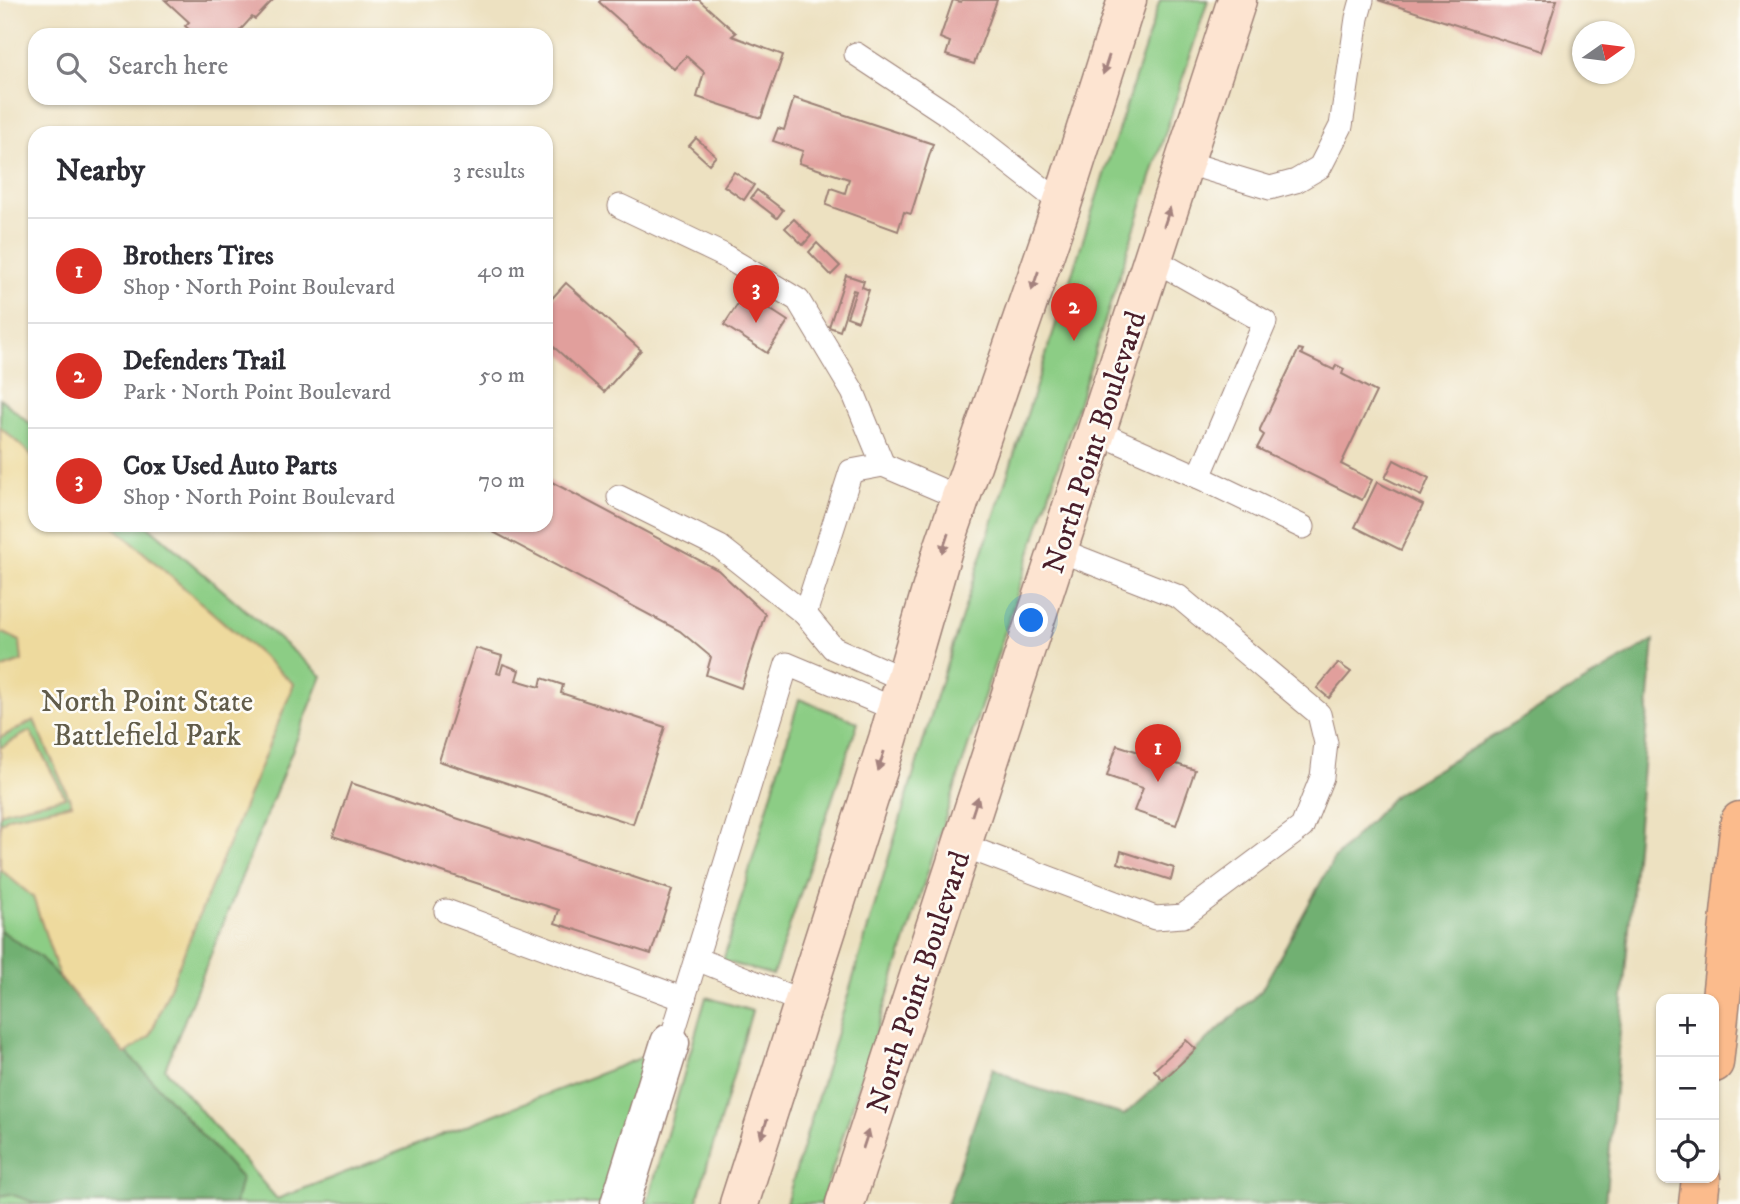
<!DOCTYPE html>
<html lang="en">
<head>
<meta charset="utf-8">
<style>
  body { margin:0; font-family:"IM FELL DW Pica",serif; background:#f2f2f3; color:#2b2b33 }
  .controls { position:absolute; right:21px; bottom:21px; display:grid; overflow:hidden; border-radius:14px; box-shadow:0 2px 5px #0004 }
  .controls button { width:63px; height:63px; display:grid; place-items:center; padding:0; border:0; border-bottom:2px solid #e1e1e2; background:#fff; color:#2b2b33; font:35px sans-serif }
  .compass { position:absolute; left:1572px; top:21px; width:63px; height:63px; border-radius:50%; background:#fff; box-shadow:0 2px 5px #0004; rotate:76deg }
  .you { position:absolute; left:1032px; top:621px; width:24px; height:24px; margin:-18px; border:5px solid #fff; border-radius:50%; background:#1a73e8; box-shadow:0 0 0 10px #1a73e833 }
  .badge { display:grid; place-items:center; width:46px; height:46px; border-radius:50%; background:#d93025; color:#fff; font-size:23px; font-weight:700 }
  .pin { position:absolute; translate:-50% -58px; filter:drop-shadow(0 2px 4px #0008) }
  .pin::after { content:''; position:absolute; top:37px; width:24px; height:21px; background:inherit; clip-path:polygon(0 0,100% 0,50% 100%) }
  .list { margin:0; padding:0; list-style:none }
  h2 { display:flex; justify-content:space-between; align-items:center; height:91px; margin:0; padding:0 28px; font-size:30px }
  h2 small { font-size:23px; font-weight:400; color:#7c7c81 }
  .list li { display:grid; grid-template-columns:46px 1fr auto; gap:21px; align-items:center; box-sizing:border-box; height:105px; padding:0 28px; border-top:2px solid #e1e1e2 }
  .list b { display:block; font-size:26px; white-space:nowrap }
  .list p { margin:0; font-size:23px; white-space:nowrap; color:#7c7c81 }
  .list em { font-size:23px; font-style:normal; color:#7c7c81 }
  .icon { flex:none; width:38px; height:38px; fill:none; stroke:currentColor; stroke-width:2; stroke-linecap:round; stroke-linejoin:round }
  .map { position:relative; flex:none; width:1740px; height:1204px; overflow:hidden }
  .search { position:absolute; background:#fff; box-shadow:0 2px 5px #0004; left:28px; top:28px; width:525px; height:77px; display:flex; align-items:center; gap:18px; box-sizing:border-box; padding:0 24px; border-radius:21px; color:#7c7c81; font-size:26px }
  .panel { position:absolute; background:#fff; box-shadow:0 2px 5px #0004; left:28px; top:126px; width:525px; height:406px; border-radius:21px }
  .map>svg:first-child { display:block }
  .green { fill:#8ccd85; stroke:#6b7658; stroke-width:2 }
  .forest { fill:#71b072; stroke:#5e684e; stroke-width:2 }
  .sand { fill:#eeda9e; stroke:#9c7c64; stroke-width:2 }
  .building { fill:#e19f9c }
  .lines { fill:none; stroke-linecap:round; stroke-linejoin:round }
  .lane-casing { stroke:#9c8076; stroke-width:25 }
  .street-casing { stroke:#9c8076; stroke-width:41 }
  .secondary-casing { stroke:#9c8076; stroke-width:41 }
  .highway-casing { stroke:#9c8076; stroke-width:41 }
  .lane { stroke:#fff; stroke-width:23 }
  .street { stroke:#fff; stroke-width:38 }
  .secondary { stroke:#fde4d1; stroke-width:38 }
  .highway { stroke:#fbbb8c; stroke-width:38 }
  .oneway { fill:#a4827e }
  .labels { text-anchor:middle; stroke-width:5; stroke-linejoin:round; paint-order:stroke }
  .street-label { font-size:30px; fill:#4a1f2b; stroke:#fdfcf7 }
  .park-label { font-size:30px; fill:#615c4a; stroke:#fdfcf7 }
</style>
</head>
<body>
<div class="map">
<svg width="1740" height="1204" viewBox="0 0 1740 1204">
  <rect width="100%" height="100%" fill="#fdfcf7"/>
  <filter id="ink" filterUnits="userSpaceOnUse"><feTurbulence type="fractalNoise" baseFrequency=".0143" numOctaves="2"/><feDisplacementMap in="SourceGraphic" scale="14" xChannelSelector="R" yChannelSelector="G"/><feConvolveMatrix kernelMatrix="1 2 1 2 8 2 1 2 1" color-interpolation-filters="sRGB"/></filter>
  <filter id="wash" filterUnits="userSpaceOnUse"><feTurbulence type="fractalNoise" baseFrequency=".00686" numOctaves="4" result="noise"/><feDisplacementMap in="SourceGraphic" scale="28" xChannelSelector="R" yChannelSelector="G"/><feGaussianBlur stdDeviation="1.57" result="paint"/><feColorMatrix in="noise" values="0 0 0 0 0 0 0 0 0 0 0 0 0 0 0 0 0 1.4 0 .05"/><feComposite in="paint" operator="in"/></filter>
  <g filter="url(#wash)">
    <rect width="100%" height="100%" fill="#ede1c1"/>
    <g class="green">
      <polygon points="1160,0 1208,0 821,1204 786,1204 941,682"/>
      <polygon points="0,398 35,428 35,525 147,525 322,676 165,1069 277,1199 648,1055 601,1204 0,1204"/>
      <polygon points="799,699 858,722 773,975 723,961"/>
      <polygon points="706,997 752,1011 696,1204 647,1204"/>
    </g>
    <g class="forest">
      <polygon points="1654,640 1605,1204 947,1204 993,1068 1029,1086 1124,1115 1261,991 1333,860 1396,794"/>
      <polygon points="0,930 40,957 241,1178 235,1204 39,1204 10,1194 0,1196"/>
    </g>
    <g class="sand">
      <polygon points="0,427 35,458 35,525 112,525 294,684 150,1036 125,1054 60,978 33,897 0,869 0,824 8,817 72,804 34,720 0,738 0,669 22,661 20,641 4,633 0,634"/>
      <polygon points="30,731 65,797 5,811 0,815 0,748"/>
    </g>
    <g id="blocks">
      <g class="building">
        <polygon points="165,0 273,0 255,19 252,17 236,35 196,35 185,26 189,22"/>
        <polygon points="601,0 699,0 736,33 732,36 783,55 761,118 697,97 704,72 686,56 674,69 599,2"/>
        <polygon points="953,0 961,2 962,0 997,0 974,64 946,55 950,42 940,38"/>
        <polygon points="1378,0 1557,0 1540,52"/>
        <polygon points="794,98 933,144 911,214 904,212 898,231 826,205 831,188 845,193 849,179 799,163 803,151 773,141 778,128 784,130"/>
        <polygon points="696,138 716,156 709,164 689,146"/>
        <polygon points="734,172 754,185 744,200 724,186"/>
        <polygon points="757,190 783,210 777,218 751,198"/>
        <polygon points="794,219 811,236 803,245 785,228"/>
        <polygon points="817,243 840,266 831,275 809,252"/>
        <polygon points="846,275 864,281 862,287 869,290 858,321 847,317 856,291 853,290 840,331 829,327"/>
        <polygon points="566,283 641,350 604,392 546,340 546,305"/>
        <polygon points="745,293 788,321 767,353 724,325"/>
        <polygon points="1299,349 1303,350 1301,354 1334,370 1336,365 1344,369 1342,374 1376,392 1341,464 1372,480 1362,500 1257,448 1264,435 1260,432 1260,429"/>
        <polygon points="1394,460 1429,478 1421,496 1385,478"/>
        <polygon points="546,479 718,570 765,614 741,688 706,675 711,657 680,631 480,525 546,525"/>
        <polygon points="1377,482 1423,505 1401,550 1355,527"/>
        <polygon points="475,648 502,656 497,673 500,674 503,664 519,670 516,680 540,687 542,678 563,685 561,693 665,727 633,824 439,761"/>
        <polygon points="1338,663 1351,672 1329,698 1317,688"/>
        <polygon points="1117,745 1195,770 1176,825 1134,811 1143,788 1107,776"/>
        <polygon points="351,783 672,890 651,954 555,923 559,910 333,836"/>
        <polygon points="1121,851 1174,868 1171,880 1118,863"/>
        <polygon points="1186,1040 1196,1049 1163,1080 1154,1070"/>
      </g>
    </g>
  </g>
  <g filter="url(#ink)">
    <use href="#blocks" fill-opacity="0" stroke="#9c8076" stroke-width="2"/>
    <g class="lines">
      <g class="lane-casing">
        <g id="lane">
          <polyline points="856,54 947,114 1062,204"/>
          <polyline points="1184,162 1270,188 1296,181 1320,167 1341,126 1357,18 1362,0"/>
          <polyline points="620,206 723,255 798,300 853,392 883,465"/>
          <polyline points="1097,432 1199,477 1265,322 1153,259"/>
          <polyline points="1199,477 1303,527"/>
          <polyline points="619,497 720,547 805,614"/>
          <polyline points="905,680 833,648 805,614 851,471 883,465 960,498"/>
          <polyline points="962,845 1155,918 1183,916 1302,827 1322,777 1326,743 1319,714 1179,597 1059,550"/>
          <polyline points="446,911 684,999"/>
          <polyline points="697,959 803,1002"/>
          <polyline points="670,1043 787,664 897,710"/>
        </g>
      </g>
      <g class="street-casing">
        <polyline id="street" points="620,1204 670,1043"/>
      </g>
      <g class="secondary-casing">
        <g id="secondary">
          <polyline points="739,1204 888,739 943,549 1062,204 1127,0"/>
          <polyline points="845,1204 1237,0"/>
        </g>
      </g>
      <g class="highway-casing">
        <g id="highway">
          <polyline points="1714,1063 1740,821"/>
          <polyline points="1698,1204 1701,1178"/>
        </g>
      </g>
      <use href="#lane" class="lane"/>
      <use href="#street" class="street"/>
      <use href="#secondary" class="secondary"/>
      <use href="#highway" class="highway"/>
    </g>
    <defs><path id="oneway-solid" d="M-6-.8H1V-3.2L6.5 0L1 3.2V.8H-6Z" transform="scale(1.75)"/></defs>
    <g class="oneway">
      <use href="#oneway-solid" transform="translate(1106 65) rotate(108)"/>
      <use href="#oneway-solid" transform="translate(1167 217) rotate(-72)"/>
      <use href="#oneway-solid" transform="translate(1035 281) rotate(109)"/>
      <use href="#oneway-solid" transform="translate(945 543) rotate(108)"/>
      <use href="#oneway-solid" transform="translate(881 761) rotate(108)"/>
      <use href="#oneway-solid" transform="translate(975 806) rotate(-72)"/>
      <use href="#oneway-solid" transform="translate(764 1129) rotate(108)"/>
      <use href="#oneway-solid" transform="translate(866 1139) rotate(-72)"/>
    </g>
  </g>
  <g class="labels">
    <g class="street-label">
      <text transform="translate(1094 442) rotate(-72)" y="10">North Point Boulevard</text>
      <text transform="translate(918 982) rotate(-72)" y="10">North Point Boulevard</text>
    </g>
    <g class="park-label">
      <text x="147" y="711">North Point State<tspan x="147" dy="34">Battlefield Park</tspan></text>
    </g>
  </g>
</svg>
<div class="controls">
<button>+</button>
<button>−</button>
<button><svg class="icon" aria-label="locate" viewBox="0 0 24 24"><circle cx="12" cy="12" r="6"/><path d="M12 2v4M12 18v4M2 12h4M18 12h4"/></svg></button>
</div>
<svg class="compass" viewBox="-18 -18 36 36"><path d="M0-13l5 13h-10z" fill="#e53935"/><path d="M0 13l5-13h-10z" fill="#7c7c81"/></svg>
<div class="you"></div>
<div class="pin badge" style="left:1158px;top:782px">1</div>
<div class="pin badge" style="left:1074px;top:341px">2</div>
<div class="pin badge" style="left:756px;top:323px">3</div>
<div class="search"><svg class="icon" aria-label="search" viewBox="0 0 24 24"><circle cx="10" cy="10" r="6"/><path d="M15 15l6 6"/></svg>Search here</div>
<section class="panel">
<h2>Nearby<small>3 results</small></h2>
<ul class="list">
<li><span class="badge">1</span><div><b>Brothers Tires</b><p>Shop · North Point Boulevard</p></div><em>40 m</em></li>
<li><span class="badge">2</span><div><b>Defenders Trail</b><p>Park · North Point Boulevard</p></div><em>50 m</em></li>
<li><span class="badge">3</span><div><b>Cox Used Auto Parts</b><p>Shop · North Point Boulevard</p></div><em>70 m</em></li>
</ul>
</section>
</div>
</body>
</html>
